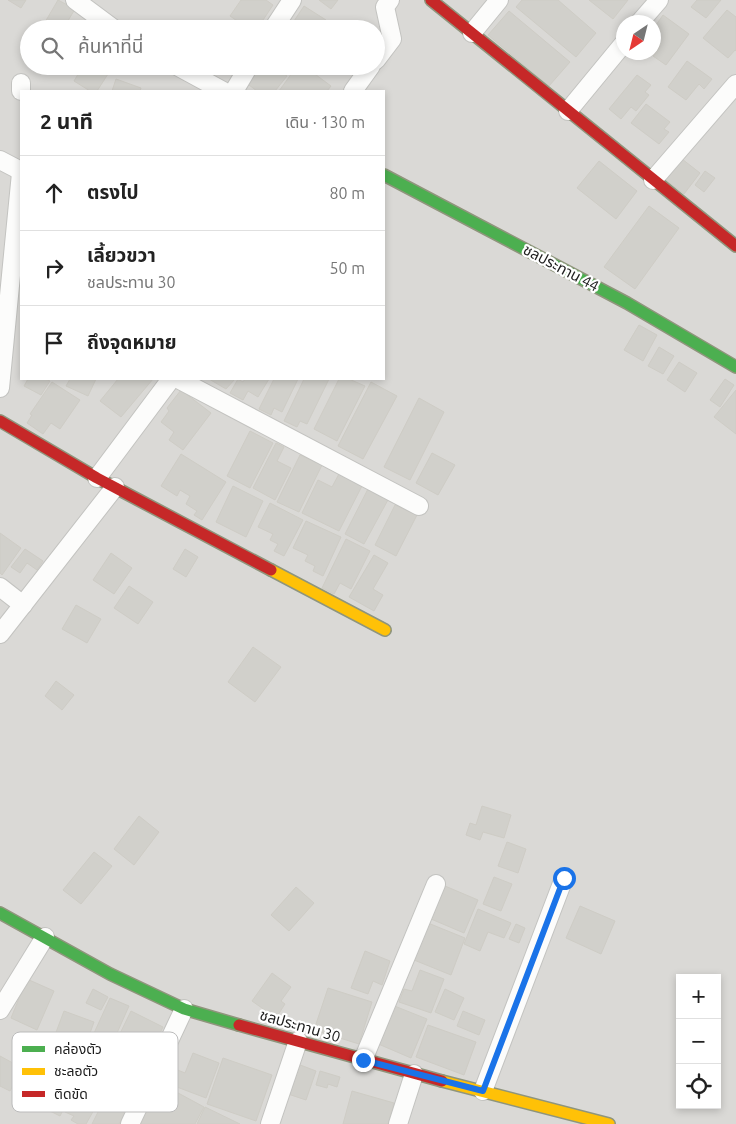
<!DOCTYPE html>
<html lang="th">
<head>
<meta charset="utf-8">
<style>
  body { margin:0; font-family:Ubuntu,"Noto Sans Thai",sans-serif; background:#f2f2f2; color:#222 }
  .controls { position:absolute; right:15px; bottom:15px; display:grid; overflow:hidden; border-radius:0px; box-shadow:0 2px 8px #0003 }
  .controls button { width:45px; height:45px; display:grid; place-items:center; padding:0; border:0; border-bottom:1px solid #e0e0e0; background:#fff; color:#222; font:25px sans-serif }
  .compass { position:absolute; left:616px; top:15px; width:45px; height:45px; border-radius:50%; background:#fff; box-shadow:0 2px 8px #0003; rotate:215deg }
  .stop { position:absolute; width:15px; height:15px; margin:-11px; border:4px solid #1a73e8; border-radius:50%; background:#fff }
  .stop.end { background:#1a73e8; border-color:#fff; box-shadow:0 1px 5px #0008 }
  .list { margin:0; padding:0; list-style:none }
  h2 { display:flex; justify-content:space-between; align-items:center; height:65px; margin:0; padding:0 20px; font-size:21px }
  h2 small { font-size:16px; font-weight:400; color:#767676 }
  .list li { display:grid; grid-template-columns:32px 1fr auto; gap:15px; align-items:center; box-sizing:border-box; height:75px; padding:0 20px; border-top:1px solid #e0e0e0 }
  .list b { display:block; font-size:19px; white-space:nowrap }
  .list p { margin:0; font-size:16px; white-space:nowrap; color:#767676 }
  .list em { font-size:16px; font-style:normal; color:#767676 }
  .icon { flex:none; width:28px; height:28px; fill:none; stroke:currentColor; stroke-width:2; stroke-linecap:round; stroke-linejoin:round }
  .map { position:relative; flex:none; width:736px; height:1124px; overflow:hidden }
  .search { position:absolute; background:#fff; box-shadow:0 2px 8px #0003; left:20px; top:20px; width:365px; height:55px; display:flex; align-items:center; gap:12px; box-sizing:border-box; padding:0 18px; border-radius:28px; color:#767676; font-size:19px }
  .panel { position:absolute; background:#fff; box-shadow:0 2px 8px #0003; left:20px; top:90px; width:365px; height:290px; border-radius:0px }
  .map>svg:first-child { display:block }
  .residential { fill:#dad9d6; fill-rule:evenodd }
  .building { fill:#d1d0cb; stroke:#ceccc5 }
  .lines { fill:none; stroke-linecap:round; stroke-linejoin:round }
  .street-casing { stroke:#c3c3c0; stroke-width:20 }
  .fast-casing { stroke:#8f957c; stroke-width:14 }
  .slow-casing { stroke:#8f957c; stroke-width:14 }
  .jam-casing { stroke:#8f957c; stroke-width:14 }
  .street { stroke:#fcfcfb; stroke-width:18 }
  .fast { stroke:#4caf50; stroke-width:11 }
  .slow { stroke:#ffc107; stroke-width:11 }
  .jam { stroke:#c62828; stroke-width:11 }
  .route { stroke:#1a73e8; stroke-width:6 }
  .labels { text-anchor:middle; stroke-width:4.5; stroke-linejoin:round; paint-order:stroke }
  .street-label { font-size:15px; fill:#1c1c1c; stroke:#fff }
  .key { fill:#fff; stroke:#bbb; stroke-width:1 }
  .key-label { font-size:14px; fill:#1c1c1c }
</style>
</head>
<body>
<div class="map">
<svg width="736" height="1124" viewBox="0 0 736 1124">
  <rect width="100%" height="100%" fill="#ebeae4"/>
  <path class="residential" d="M0,0H736V1124H0ZM624,22H654V52H624ZM29,29H376V66H29ZM21,91H384V379H21ZM680,978H717V1105H680Z"/>
  <g class="building">
    <polygon points="8,0 26,0 21,8"/>
    <polygon points="58,0 75,9 63,29 41,29"/>
    <polygon points="241,0 266,0 273,5 257,29 249,29 230,16"/>
    <polygon points="319,0 338,0 331,9"/>
    <polygon points="522,0 558,0 596,33 576,57 516,7"/>
    <polygon points="589,0 628,0 613,19"/>
    <polygon points="697,0 721,0 706,18 691,7"/>
    <polygon points="304,6 326,20 321,29 299,29 292,24"/>
    <polygon points="727,10 736,17 736,51 735,50 728,58 703,38"/>
    <polygon points="509,11 570,62 549,86 488,35"/>
    <polygon points="663,15 689,34 666,65 653,56 660,46 654,41 654,28"/>
    <polygon points="687,61 712,79 704,89 699,84 686,100 668,87"/>
    <polygon points="83,66 96,66 108,74 97,91 90,91 74,81"/>
    <polygon points="257,66 274,66 287,76 275,91 257,91 245,82"/>
    <polygon points="297,66 304,66 331,86 327,91 279,91"/>
    <polygon points="637,75 651,85 645,92 649,95 636,111 631,107 621,119 609,109"/>
    <polygon points="116,79 141,88 140,91 112,91"/>
    <polygon points="646,104 670,122 664,129 669,132 659,144 631,123"/>
    <polygon points="682,159 700,173 684,194 666,180"/>
    <polygon points="599,161 637,191 616,219 577,188"/>
    <polygon points="705,171 715,178 704,192 695,185"/>
    <polygon points="649,206 679,228 635,289 604,267"/>
    <polygon points="639,325 657,335 643,361 624,350"/>
    <polygon points="659,347 674,356 663,374 648,366"/>
    <polygon points="679,362 697,373 685,392 667,380"/>
    <polygon points="28,379 45,379 50,381 41,395 24,386"/>
    <polygon points="70,379 96,379 88,396 66,386"/>
    <polygon points="118,379 153,379 121,417 100,401"/>
    <polygon points="209,379 235,379 226,389"/>
    <polygon points="238,379 243,382 245,379 269,379 258,397 248,391 243,400 230,393"/>
    <polygon points="274,379 298,379 282,412 274,408 271,415 259,409"/>
    <polygon points="304,379 329,379 307,424 300,421 297,427 284,421"/>
    <polygon points="339,379 349,379 365,386 337,441 314,429"/>
    <polygon points="725,379 734,385 720,407 710,400"/>
    <polygon points="52,382 80,400 60,429 51,423 43,434 27,423 32,415 30,414"/>
    <polygon points="371,382 397,396 363,459 338,446"/>
    <polygon points="181,390 211,413 183,450 169,440 174,432 161,422 169,411 167,408"/>
    <polygon points="736,390 736,434 714,417"/>
    <polygon points="419,398 444,412 410,480 384,467"/>
    <polygon points="250,431 273,443 250,488 227,476"/>
    <polygon points="276,443 284,447 277,461 291,468 275,500 253,488"/>
    <polygon points="432,453 455,465 438,495 416,483"/>
    <polygon points="181,454 226,482 202,520 194,515 197,511 186,504 190,496 180,490 177,496 161,486"/>
    <polygon points="300,455 322,465 299,512 277,502"/>
    <polygon points="340,472 363,484 339,531 302,513 318,480 332,487"/>
    <polygon points="233,486 263,501 246,537 216,522"/>
    <polygon points="369,487 389,498 364,544 345,534"/>
    <polygon points="270,503 303,520 284,556 274,551 278,544 270,540 273,534 258,527"/>
    <polygon points="395,505 417,515 396,556 375,545"/>
    <polygon points="306,521 341,537 323,576 313,571 315,566 305,561 308,555 293,548"/>
    <polygon points="0,533 21,548 2,575 0,573"/>
    <polygon points="346,539 370,551 351,589 340,583 334,594 322,588"/>
    <polygon points="25,549 43,561 37,570 27,563 20,573 11,567"/>
    <polygon points="185,549 198,557 186,577 173,569"/>
    <polygon points="111,553 132,568 114,594 93,580"/>
    <polygon points="374,555 388,563 373,589 383,595 374,611 349,597"/>
    <polygon points="129,586 153,602 138,624 114,608"/>
    <polygon points="76,605 101,619 87,643 62,629"/>
    <polygon points="253,647 281,667 255,702 228,682"/>
    <polygon points="56,681 74,695 62,710 45,696"/>
    <polygon points="482,806 511,815 504,838 483,832 480,840 466,835 470,823 476,825"/>
    <polygon points="139,816 159,832 134,865 114,849"/>
    <polygon points="507,842 526,849 518,873 498,866"/>
    <polygon points="94,852 112,866 81,904 63,890"/>
    <polygon points="494,877 512,884 501,911 483,904"/>
    <polygon points="445,886 478,900 464,933 431,919"/>
    <polygon points="296,887 314,903 289,931 271,915"/>
    <polygon points="580,906 615,921 601,954 566,938"/>
    <polygon points="478,909 511,923 504,938 488,932 480,951 464,944"/>
    <polygon points="428,923 465,938 451,975 414,960"/>
    <polygon points="516,924 525,928 519,943 509,939"/>
    <polygon points="365,951 390,961 382,985 373,981 368,994 351,988"/>
    <polygon points="420,970 444,979 431,1013 399,1002 404,989 412,991"/>
    <polygon points="272,973 291,987 281,1001 285,1004 276,1018 252,1001"/>
    <polygon points="27,979 54,991 37,1030 11,1018"/>
    <polygon points="328,988 372,1002 359,1044 314,1030"/>
    <polygon points="93,989 108,997 101,1010 86,1003"/>
    <polygon points="445,989 464,998 454,1020 435,1012"/>
    <polygon points="110,998 129,1006 109,1051 90,1042"/>
    <polygon points="392,1005 427,1019 411,1058 376,1043"/>
    <polygon points="64,1011 94,1022 85,1047 55,1035"/>
    <polygon points="131,1011 163,1027 143,1068 111,1052"/>
    <polygon points="463,1011 485,1020 479,1035 457,1026"/>
    <polygon points="428,1025 476,1042 464,1075 416,1057"/>
    <polygon points="193,1053 219,1063 206,1098 169,1084 175,1069 185,1073"/>
    <polygon points="0,1056 22,1068 10,1091 0,1086"/>
    <polygon points="223,1058 272,1075 256,1121 207,1104"/>
    <polygon points="295,1063 316,1071 306,1100 285,1093"/>
    <polygon points="320,1071 340,1077 337,1087 328,1084 327,1088 316,1085"/>
    <polygon points="53,1078 74,1089 60,1116 46,1109 49,1104 42,1100"/>
    <polygon points="156,1081 204,1107 195,1124 134,1124"/>
    <polygon points="78,1089 99,1101 86,1124 78,1124 71,1120 74,1116 65,1112"/>
    <polygon points="352,1091 394,1103 388,1124 343,1124"/>
    <polygon points="103,1102 125,1113 119,1124 92,1124"/>
    <polygon points="205,1107 240,1124 197,1124"/>
  </g>
  <g class="lines">
    <g class="street-casing">
      <g id="street">
        <polyline points="75,0 114,29"/>
        <polyline points="640,22 659,0"/>
        <polyline points="273,29 292,0"/>
        <polyline points="472,33 499,0"/>
        <polyline points="376,60 392,39 385,7 390,0"/>
        <polyline points="177,66 223,91"/>
        <polyline points="21,91 21,83"/>
        <polyline points="234,91 249,66"/>
        <polyline points="353,91 371,66"/>
        <polyline points="568,111 624,43"/>
        <polyline points="0,160 21,171"/>
        <polyline points="653,180 736,84"/>
        <polyline points="178,379 419,506"/>
        <polyline points="0,388 21,173"/>
        <polyline points="97,478 171,379"/>
        <polyline points="0,587 23,605"/>
        <polyline points="0,634 115,487"/>
        <polyline points="0,1010 45,937"/>
        <polyline points="363,1060 436,884"/>
        <polyline points="483,1091 564,878"/>
        <polyline points="130,1124 184,1009"/>
        <polyline points="270,1124 298,1041"/>
        <polyline points="398,1124 414,1074"/>
      </g>
    </g>
    <g class="fast-casing">
      <g id="fast">
        <polyline points="384,175 627,303 736,367"/>
        <polyline points="0,913 110,974 184,1009 239,1025"/>
      </g>
    </g>
    <g class="slow-casing">
      <g id="slow">
        <polyline points="271,570 385,630"/>
        <polyline points="442,1081 609,1124"/>
      </g>
    </g>
    <g class="jam-casing">
      <g id="jam">
        <polyline points="431,0 736,246"/>
        <polyline points="0,421 97,478 271,570"/>
        <polyline points="239,1025 442,1081"/>
      </g>
    </g>
    <use href="#street" class="street"/>
    <use href="#fast" class="fast"/>
    <use href="#slow" class="slow"/>
    <use href="#jam" class="jam"/>
  </g>
  <g class="lines">
    <polyline class="route" points="363,1060 483,1091 564,878"/>
  </g>
  <g class="labels">
    <g class="street-label">
      <text transform="translate(561 268) rotate(28)" y="5">ชลประทาน 44</text>
      <text transform="translate(300 1026) rotate(16)" y="5">ชลประทาน 30</text>
    </g>
  </g>
  <rect x="12" y="1032" width="166" height="80" rx="8" class="key"/>
  <rect x="22" y="1046" width="23" height="6" fill="#4caf50"/>
  <rect x="22" y="1068" width="23" height="7" fill="#ffc107"/>
  <rect x="22" y="1091" width="23" height="6" fill="#c62828"/>
  <g class="key-label">
    <text x="54" y="1054">คล่องตัว</text>
    <text x="54" y="1076">ชะลอตัว</text>
    <text x="54" y="1099">ติดขัด</text>
  </g>
</svg>
<div class="controls">
<button>+</button>
<button>−</button>
<button><svg class="icon" aria-label="locate" viewBox="0 0 24 24"><circle cx="12" cy="12" r="6"/><path d="M12 2v4M12 18v4M2 12h4M18 12h4"/></svg></button>
</div>
<svg class="compass" viewBox="-18 -18 36 36"><path d="M0-13l5 13h-10z" fill="#e53935"/><path d="M0 13l5-13h-10z" fill="#767676"/></svg>
<div class="stop" style="left:564px;top:878px"></div>
<div class="stop end" style="left:363px;top:1060px"></div>
<div class="search"><svg class="icon" aria-label="search" viewBox="0 0 24 24"><circle cx="10" cy="10" r="6"/><path d="M15 15l6 6"/></svg>ค้นหาที่นี่</div>
<section class="panel">
<h2>2 นาที<small>เดิน · 130 m</small></h2>
<ul class="list">
<li><svg class="icon" aria-label="ahead" viewBox="0 0 24 24"><path d="M12 20V5M6 11l6-6 6 6"/></svg><div><b>ตรงไป</b></div><em>80 m</em></li>
<li><svg class="icon" aria-label="right" viewBox="0 0 24 24"><path d="M7 20v-9h11M14 6l5 5-5 5"/></svg><div><b>เลี้ยวขวา</b><p>ชลประทาน 30</p></div><em>50 m</em></li>
<li><svg class="icon" aria-label="arrive" viewBox="0 0 24 24"><path d="M6 21V4h12l-3 4 3 4H6"/></svg><div><b>ถึงจุดหมาย</b></div></li>
</ul>
</section>
</div>
</body>
</html>
